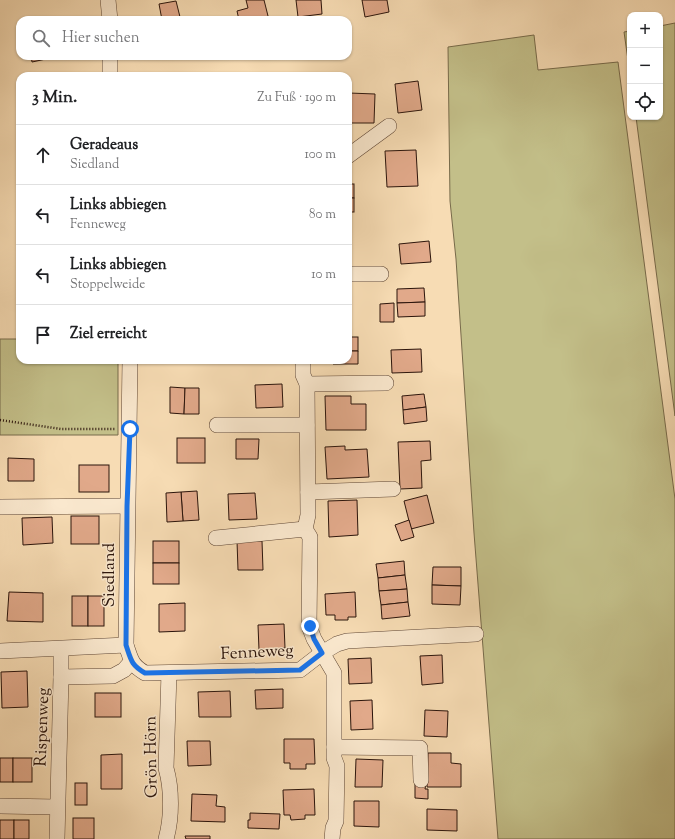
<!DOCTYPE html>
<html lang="de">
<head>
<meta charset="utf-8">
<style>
  body { margin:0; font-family:"Sorts Mill Goudy",serif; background:#f6f6f6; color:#202124 }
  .controls { position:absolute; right:12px; top:12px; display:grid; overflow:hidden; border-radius:8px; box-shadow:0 1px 3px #0004 }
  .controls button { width:36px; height:36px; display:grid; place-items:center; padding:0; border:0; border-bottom:1px solid #e0e0e0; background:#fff; color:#202124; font:20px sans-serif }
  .stop { position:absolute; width:12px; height:12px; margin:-9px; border:3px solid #1a73e8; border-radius:50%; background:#fff }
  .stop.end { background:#1a73e8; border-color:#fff; box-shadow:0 1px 4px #0008 }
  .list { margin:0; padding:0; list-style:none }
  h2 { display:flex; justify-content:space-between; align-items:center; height:52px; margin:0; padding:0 16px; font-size:17px }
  h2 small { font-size:13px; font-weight:400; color:#757577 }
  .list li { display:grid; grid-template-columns:26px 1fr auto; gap:12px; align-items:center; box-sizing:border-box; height:60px; padding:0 16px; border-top:1px solid #e0e0e0 }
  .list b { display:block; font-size:15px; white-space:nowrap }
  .list p { margin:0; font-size:13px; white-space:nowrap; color:#757577 }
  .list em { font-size:13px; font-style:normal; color:#757577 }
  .icon { flex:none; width:22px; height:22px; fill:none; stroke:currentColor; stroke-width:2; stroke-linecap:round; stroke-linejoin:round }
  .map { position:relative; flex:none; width:675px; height:839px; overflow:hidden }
  .search { position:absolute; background:#fff; box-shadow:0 1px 3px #0004; left:16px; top:16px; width:336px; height:44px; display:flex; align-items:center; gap:10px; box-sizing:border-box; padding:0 14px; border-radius:12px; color:#757577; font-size:15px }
  .panel { position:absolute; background:#fff; box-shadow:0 1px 3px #0004; left:16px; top:72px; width:336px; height:292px; border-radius:12px }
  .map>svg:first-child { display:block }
  .green { fill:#c3bf89; stroke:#776a4a }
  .building { fill:#e1a98a; stroke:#2b140b }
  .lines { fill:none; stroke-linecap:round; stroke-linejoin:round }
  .minor-casing { stroke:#5e4635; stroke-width:16 }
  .path { stroke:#2b140b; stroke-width:2.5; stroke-dasharray:1 2; stroke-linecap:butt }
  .minor { stroke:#fae8ce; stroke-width:15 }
  .route { stroke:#1a73e8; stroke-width:5 }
  .labels { text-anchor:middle; stroke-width:3; stroke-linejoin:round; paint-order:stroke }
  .street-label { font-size:17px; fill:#2b140b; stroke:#fae8ce }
</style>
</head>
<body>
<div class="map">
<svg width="675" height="839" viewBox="0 0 675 839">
  <rect width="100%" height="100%" fill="#f7dcb4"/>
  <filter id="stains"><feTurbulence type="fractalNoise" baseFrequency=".005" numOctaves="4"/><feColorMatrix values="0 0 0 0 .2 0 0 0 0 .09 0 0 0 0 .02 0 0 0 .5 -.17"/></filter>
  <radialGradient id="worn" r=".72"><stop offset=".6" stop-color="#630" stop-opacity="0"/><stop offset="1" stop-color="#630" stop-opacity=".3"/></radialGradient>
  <g class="green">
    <polygon points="675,23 675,416 636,117 660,117 660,26"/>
    <polygon points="630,31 630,74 624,32"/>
    <polygon points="534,35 538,70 618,62 675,499 675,839 498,839 474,533 456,259 450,201 448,47"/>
    <polygon points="0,339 20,339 20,360 118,360 118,435 0,435"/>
  </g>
  <g class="building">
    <polygon points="246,0 264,0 269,20 239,20 237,11 248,8"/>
    <polygon points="296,0 321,0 322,14 298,17"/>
    <polygon points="362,0 387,0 389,12 365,17"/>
    <polygon points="176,1 180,17 184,17 184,20 160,20 162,20 159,4"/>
    <polygon points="31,56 60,56 32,62"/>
    <polygon points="418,81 422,110 398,113 395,84"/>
    <polygon points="349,93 375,94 374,123 348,123"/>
    <polygon points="416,150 418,186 387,187 385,151"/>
    <rect x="348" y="184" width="6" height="14"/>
    <rect x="348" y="198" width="6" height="14"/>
    <polygon points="348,224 351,224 350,257 348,257"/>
    <polygon points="429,241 431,262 401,264 399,244"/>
    <polygon points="424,288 425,302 397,303 397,289"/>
    <polygon points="425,302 425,316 398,317 397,303"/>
    <polygon points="394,303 394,322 380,322 380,304"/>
    <rect x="348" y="337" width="10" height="14"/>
    <polygon points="421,349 422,372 392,373 391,350"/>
    <polygon points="348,351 358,351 358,364 333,364 333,360 348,360"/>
    <polygon points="282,384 283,407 256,408 255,385"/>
    <polygon points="170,387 185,388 184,414 170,413"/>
    <polygon points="185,388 199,388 199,414 184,414"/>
    <polygon points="424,394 426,407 403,410 402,396"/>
    <polygon points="325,396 351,396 351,404 366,404 366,430 326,430"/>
    <polygon points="426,407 427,421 404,424 403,410"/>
    <rect x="177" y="438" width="28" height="25"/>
    <polygon points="236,439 259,439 258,459 236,459"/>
    <polygon points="430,441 431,460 421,461 422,488 400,489 398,442"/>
    <polygon points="345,446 345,450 367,449 369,477 327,479 325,447"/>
    <polygon points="8,458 34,459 34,481 8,481"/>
    <rect x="79" y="465" width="30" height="27"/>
    <polygon points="197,491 199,520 183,521 181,492"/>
    <polygon points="181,492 183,521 167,522 166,493"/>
    <polygon points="255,493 257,519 229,520 228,494"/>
    <polygon points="427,495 434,523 411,529 404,501"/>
    <polygon points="357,500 358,535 329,537 328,501"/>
    <rect x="71" y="516" width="28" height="28"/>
    <polygon points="52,517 53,543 23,545 22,518"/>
    <polygon points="409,520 414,537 401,541 395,525"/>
    <rect x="153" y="541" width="26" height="22"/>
    <polygon points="237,541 262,541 263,570 238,570"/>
    <polygon points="404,561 405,575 378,578 376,564"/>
    <rect x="153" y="563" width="26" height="21"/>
    <polygon points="433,567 461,567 461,586 432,585"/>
    <polygon points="405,575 407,589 379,591 378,578"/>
    <polygon points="432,585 461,586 460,605 432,604"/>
    <polygon points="407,589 408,602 381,605 379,591"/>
    <polygon points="9,592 43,593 43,622 7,621"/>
    <polygon points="355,592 356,617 348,617 348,620 335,620 335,615 326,615 325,594"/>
    <rect x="72" y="596" width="16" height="30"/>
    <rect x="88" y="596" width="16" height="30"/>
    <polygon points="408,602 410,616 382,619 381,605"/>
    <polygon points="185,603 185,631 159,632 159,604"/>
    <polygon points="284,624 285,648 259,650 258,625"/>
    <polygon points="442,655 443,683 422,685 420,656"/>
    <polygon points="371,658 372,683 349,684 348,659"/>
    <polygon points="27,671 28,707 2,708 1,672"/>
    <polygon points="283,689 283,708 256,709 255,690"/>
    <polygon points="230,691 231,717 199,717 198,692"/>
    <rect x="95" y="693" width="26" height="24"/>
    <polygon points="372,700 373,729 351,730 350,701"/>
    <polygon points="425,710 448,711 447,737 424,736"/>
    <polygon points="284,739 314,739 315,764 306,764 306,769 290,769 290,763 284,763"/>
    <polygon points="187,741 210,741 211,765 188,766"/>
    <polygon points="428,753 451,753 451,763 461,764 461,787 427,787"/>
    <polygon points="122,754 122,789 101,789 101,755"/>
    <rect x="0" y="758" width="13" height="24"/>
    <rect x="13" y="758" width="19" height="24"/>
    <polygon points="356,759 383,760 382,787 355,787"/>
    <rect x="75" y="783" width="12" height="22"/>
    <polygon points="415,783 426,783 425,789 428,789 428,799 415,798"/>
    <polygon points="314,789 315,815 305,815 305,819 291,820 290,815 284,815 283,790"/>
    <polygon points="192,794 217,795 216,806 225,807 225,822 191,821"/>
    <polygon points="354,801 379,801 379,827 354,826"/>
    <polygon points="427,809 457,810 457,831 427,830"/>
    <polygon points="250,813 280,814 279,829 248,828 248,820 250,820"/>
    <rect x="73" y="818" width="21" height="21"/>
    <rect x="0" y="820" width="14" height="19"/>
    <rect x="14" y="820" width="15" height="19"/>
    <polygon points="185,836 210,836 210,839 186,839"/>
  </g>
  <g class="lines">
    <g class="minor-casing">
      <g id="minor">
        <polyline points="108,0 110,20"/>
        <polyline points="110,76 110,56"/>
        <polyline points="348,156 389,126"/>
        <polyline points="348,274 381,274"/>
        <path d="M130,360L126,645C131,659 131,665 145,673L300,670L322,653L337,644L347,641L476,634"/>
        <polyline points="303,360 303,375 307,384 308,515 305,529 310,537 309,626 314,639 334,673 334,758 337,766 336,821 333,828 332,839"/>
        <polyline points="307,384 386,383"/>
        <polyline points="217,425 307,425"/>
        <polyline points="308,492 393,489"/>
        <polyline points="0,507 127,506"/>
        <polyline points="216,538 305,529"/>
        <polyline points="0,651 126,645"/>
        <polyline points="61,677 113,676 124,670 131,662"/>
        <polyline points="334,747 420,748 421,780"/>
        <polyline points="0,806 57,807"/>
        <polyline points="57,839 61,677 61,649"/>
        <path d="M166,839C172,818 172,789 166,768L169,673"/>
      </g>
    </g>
    <polyline class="path" points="0,420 61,429 115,429"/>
    <use href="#minor" class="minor"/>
  </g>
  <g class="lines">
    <path class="route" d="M130,429L127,506L126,645C131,660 131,665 145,673L300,670L322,653L314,639L310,626"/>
  </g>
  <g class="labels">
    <g class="street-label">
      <text transform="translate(108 575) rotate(-90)" y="6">Siedland</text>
      <text transform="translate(257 651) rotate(-3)" y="6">Fenneweg</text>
      <text transform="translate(41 727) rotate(-88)" y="6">Rispenweg</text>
      <text transform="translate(150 757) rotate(-91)" y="6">Grön Hörn</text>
    </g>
  </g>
  <rect width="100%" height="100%" filter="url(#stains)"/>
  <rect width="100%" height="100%" fill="url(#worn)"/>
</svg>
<div class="controls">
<button>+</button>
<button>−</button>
<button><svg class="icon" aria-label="locate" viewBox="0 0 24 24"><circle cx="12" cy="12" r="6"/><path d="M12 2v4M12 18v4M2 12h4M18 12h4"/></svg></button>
</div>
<div class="stop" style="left:130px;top:429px"></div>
<div class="stop end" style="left:310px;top:626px"></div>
<div class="search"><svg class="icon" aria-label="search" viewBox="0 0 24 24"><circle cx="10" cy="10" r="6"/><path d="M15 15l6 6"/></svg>Hier suchen</div>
<section class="panel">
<h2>3 Min.<small>Zu Fuß · 190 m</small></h2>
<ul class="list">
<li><svg class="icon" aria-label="ahead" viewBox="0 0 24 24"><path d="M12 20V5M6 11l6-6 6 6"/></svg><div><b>Geradeaus</b><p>Siedland</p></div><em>100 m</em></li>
<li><svg class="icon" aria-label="left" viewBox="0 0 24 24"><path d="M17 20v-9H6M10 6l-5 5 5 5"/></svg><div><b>Links abbiegen</b><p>Fenneweg</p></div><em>80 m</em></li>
<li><svg class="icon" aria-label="left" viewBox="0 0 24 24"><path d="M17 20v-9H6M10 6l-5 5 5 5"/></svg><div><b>Links abbiegen</b><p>Stoppelweide</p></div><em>10 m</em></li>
<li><svg class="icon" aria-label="arrive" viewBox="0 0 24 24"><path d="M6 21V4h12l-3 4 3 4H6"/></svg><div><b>Ziel erreicht</b></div></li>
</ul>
</section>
</div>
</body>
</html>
